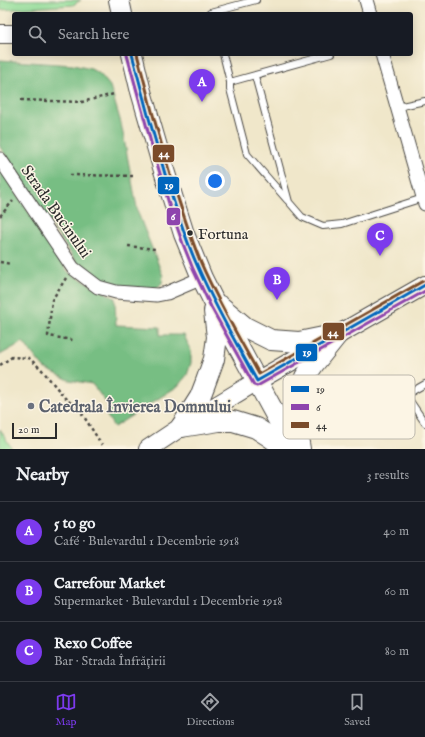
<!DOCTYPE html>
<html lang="en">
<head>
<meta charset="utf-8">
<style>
  body { margin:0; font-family:"IM FELL English",serif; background:#242831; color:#f1f3f6 }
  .scale { position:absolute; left:12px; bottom:10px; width:45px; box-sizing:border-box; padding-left:4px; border:2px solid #2b2b2b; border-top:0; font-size:11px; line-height:14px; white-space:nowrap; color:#2b2b2b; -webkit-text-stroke:3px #fcf5e5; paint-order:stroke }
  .you { position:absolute; left:215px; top:181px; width:14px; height:14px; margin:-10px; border:3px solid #fff; border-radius:50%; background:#1a73e8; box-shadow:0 0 0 6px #1a73e833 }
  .badge { display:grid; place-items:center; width:26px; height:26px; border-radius:50%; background:#7c3aed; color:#fff; font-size:13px; font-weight:700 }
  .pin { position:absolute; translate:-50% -33px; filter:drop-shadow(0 1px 2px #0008) }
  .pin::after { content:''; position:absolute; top:21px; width:14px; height:12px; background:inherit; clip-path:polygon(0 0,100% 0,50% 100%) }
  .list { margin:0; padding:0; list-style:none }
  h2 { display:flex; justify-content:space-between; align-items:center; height:52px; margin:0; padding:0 16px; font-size:17px }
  h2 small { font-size:13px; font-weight:400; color:#9ea1a6 }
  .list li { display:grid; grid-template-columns:26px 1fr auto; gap:12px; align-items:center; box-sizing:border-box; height:60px; padding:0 16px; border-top:1px solid #363941 }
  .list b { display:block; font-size:15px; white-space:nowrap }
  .list p { margin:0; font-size:13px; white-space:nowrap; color:#9ea1a6 }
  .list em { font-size:13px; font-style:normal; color:#9ea1a6 }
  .icon { flex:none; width:22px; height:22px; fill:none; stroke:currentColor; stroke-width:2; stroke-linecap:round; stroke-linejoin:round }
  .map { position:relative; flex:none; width:425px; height:449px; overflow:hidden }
  .search { position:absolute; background:#171b24; box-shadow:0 2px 10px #0003; left:12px; right:12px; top:12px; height:44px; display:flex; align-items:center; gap:10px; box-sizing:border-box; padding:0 14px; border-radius:4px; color:#9ea1a6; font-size:15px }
  .sheet { height:232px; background:#171b24 }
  nav { display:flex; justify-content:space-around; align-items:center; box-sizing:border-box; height:56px; border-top:1px solid #363941; background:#171b24; font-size:11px; color:#9ea1a6 }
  nav a { display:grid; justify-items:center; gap:2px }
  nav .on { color:#7c3aed }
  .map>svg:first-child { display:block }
  .green { fill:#94df9b; stroke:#608563 }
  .forest { fill:#77be83; stroke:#517457 }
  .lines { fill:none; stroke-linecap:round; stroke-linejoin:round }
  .lane-casing { stroke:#494743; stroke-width:8 }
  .street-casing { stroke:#494743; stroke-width:15 }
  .secondary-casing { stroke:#494743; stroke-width:20 }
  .primary-casing { stroke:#494743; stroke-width:22 }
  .path { stroke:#494743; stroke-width:2.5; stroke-dasharray:3 3; stroke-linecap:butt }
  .lane { stroke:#fff; stroke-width:6 }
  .street { stroke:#fff; stroke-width:13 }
  .secondary { stroke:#fff; stroke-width:18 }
  .primary { stroke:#fff; stroke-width:20 }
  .bus-1-casing { stroke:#fcf5e5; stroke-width:6 }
  .bus-2-casing { stroke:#fcf5e5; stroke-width:6 }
  .bus-3-casing { stroke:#fcf5e5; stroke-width:6 }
  .bus-1 { stroke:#0065bd; stroke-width:3 }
  .bus-2 { stroke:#8e44ad; stroke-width:3 }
  .bus-3 { stroke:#7a4b2a; stroke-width:3 }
  .bus-dot { fill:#2b2b2b; stroke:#fcf5e5; stroke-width:1.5 }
  .worship-dot { fill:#6b7280; stroke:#fcf5e5; stroke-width:1.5 }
  .labels { text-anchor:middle; stroke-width:3; stroke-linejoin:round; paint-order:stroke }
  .bus-label { font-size:15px; fill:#2b2b2b; stroke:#fcf5e5; text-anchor:start }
  .street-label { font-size:16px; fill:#2b2b2b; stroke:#fcf5e5 }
  .worship-label { font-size:16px; font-weight:bold; fill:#5b616d; stroke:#fcf5e5; text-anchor:start }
  .key { fill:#fcf5e5; stroke:#bdb8ad; stroke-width:1 }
  .key-label { font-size:11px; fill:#2b2b2b }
  .line-badge { stroke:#fcf5e5; stroke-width:1.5 }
  .badge-label { font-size:11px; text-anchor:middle; font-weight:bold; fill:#fff }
</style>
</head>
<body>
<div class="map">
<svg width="425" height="449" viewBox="0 0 425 449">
  <rect width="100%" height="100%" fill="#fcf5e5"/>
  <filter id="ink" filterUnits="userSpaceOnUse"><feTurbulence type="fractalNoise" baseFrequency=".025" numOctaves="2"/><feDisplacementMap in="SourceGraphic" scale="8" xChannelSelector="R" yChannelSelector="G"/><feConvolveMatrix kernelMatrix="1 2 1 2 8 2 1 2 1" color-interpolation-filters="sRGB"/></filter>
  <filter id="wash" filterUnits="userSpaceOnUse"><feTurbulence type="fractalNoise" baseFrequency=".012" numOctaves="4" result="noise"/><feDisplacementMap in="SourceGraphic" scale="16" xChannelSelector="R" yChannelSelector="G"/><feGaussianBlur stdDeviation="0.9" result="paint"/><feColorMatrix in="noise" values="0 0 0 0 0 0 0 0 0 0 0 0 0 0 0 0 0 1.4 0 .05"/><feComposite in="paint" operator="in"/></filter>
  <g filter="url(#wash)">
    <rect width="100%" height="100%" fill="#f0e7ca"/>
    <g class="green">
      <polygon points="0,0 81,0 73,5 0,10"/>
      <polygon points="0,429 12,449 0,449"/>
    </g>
    <g class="forest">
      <polygon points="0,60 73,65 91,69 100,74 110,86 121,123 138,213 163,276 162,283 158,287 151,289 117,286 101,282 77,263 0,147"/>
      <polygon points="0,168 68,272 115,298 116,325 160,327 160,335 184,335 191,351 191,363 187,375 178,386 114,427 105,413 111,409 92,384 69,380 44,368 23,342 0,355"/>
    </g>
  </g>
  <g filter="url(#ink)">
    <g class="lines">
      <g class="lane-casing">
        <g id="lane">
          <polyline points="212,14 211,12 256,0"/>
          <polyline points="223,54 230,82 230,89 247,154 287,200"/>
          <polyline points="255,76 289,202 302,217 323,226 342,224 423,198"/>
          <polyline points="230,82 331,54"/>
          <polyline points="397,107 425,101"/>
          <polyline points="425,384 406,395 425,423"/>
        </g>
      </g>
      <g class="street-casing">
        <g id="street">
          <polyline points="366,0 370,14"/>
          <polyline points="382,54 425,204"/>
          <polyline points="0,159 73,268 98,287 116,292 157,295 167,293 202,278"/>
        </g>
      </g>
      <g class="secondary-casing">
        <g id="secondary">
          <polyline points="0,34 14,34"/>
          <polyline points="148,449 181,427 257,381 425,285"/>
        </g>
      </g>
      <g class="primary-casing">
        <g id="primary">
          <polyline points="119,0 122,14"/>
          <polyline points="132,54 140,88 162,164 184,234 202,278 213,300 294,449"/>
          <polyline points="220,306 245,327 271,340 299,342 338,334"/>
          <polyline points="181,427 200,397 205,384 214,359 217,337 214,311"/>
          <polyline points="181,427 219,421 233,421 256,428 270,437 286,449"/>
          <polyline points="300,449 295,420 298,398 305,377 314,364 338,334"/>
        </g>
      </g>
      <g class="path">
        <polyline points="21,100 82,102 114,94"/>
        <polyline points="70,175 136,176"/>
        <polyline points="0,216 13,201"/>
        <polyline points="128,246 155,249"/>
        <polyline points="0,262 11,264"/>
        <polyline points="66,278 52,300 48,336 73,340"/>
        <polyline points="0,365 12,357 29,358 42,370 65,398 81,412 102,445"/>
      </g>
      <use href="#lane" class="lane"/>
      <use href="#street" class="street"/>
      <use href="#secondary" class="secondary"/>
      <use href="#primary" class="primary"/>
      <g class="bus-1-casing">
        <path id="bus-1" d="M132,54C142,94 153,134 165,174C175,205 184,236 197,265C214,305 236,343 257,381L425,285"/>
      </g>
      <g class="bus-2-casing">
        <polyline id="bus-2" points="127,55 153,150 170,207 183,244 193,269 211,307 254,385 257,386 259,385 425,291"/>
      </g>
      <g class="bus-3-casing">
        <path id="bus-3" d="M137,54C147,94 158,134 170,174C180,204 189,234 201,263C218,302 239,338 259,374L423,281"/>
      </g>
      <use href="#bus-1" class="bus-1"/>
      <use href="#bus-2" class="bus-2"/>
      <use href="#bus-3" class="bus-3"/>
    </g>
  </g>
  <circle class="bus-dot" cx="190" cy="233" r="3.5"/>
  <circle class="worship-dot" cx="31" cy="406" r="4"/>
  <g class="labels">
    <g class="bus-label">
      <text x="198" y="239">Fortuna</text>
    </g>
    <g class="street-label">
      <text transform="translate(57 211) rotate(55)" y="6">Strada Bucinului</text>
    </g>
    <g class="worship-label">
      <text x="39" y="412">Catedrala Învierea Domnului</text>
    </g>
  </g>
  <rect x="283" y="375" width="132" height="64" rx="6" class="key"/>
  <rect x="291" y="386" width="18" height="6" fill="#0065bd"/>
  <rect x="291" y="404" width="18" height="6" fill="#8e44ad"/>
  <rect x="291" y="422" width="18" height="6" fill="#7a4b2a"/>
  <g class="key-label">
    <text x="316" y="393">19</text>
    <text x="316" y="411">6</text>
    <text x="316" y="429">44</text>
  </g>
  <g class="line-badge">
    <rect x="152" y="144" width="23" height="19" rx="4" fill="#7a4b2a"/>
    <rect x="157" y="176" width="23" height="19" rx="4" fill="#0065bd"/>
    <rect x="166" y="207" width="15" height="19" rx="4" fill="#8e44ad"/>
    <rect x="322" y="322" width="23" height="19" rx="4" fill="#7a4b2a"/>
    <rect x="295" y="343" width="23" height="19" rx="4" fill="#0065bd"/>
  </g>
  <g class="badge-label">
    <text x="164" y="157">44</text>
    <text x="169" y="189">19</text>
    <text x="173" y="220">6</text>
    <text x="333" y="336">44</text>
    <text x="307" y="356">19</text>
  </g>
</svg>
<div class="scale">20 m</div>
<div class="you"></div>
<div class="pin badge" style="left:202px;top:102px">A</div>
<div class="pin badge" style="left:277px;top:300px">B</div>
<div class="pin badge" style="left:380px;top:256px">C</div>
<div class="search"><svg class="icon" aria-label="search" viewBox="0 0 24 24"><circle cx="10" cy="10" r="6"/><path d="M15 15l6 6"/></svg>Search here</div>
</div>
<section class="sheet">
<h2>Nearby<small>3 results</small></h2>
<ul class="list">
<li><span class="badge">A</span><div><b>5 to go</b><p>Café · Bulevardul 1 Decembrie 1918</p></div><em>40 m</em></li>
<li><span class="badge">B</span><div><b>Carrefour Market</b><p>Supermarket · Bulevardul 1 Decembrie 1918</p></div><em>60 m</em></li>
<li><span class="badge">C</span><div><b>Rexo Coffee</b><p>Bar · Strada Înfrățirii</p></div><em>80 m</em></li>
</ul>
</section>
<nav>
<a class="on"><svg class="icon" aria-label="map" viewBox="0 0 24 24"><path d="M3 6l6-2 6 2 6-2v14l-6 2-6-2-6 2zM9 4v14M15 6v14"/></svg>Map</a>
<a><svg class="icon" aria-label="directions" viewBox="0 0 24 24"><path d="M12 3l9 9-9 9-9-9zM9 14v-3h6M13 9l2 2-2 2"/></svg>Directions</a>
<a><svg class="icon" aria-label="saved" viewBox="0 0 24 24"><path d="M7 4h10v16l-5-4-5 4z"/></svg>Saved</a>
</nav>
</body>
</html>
